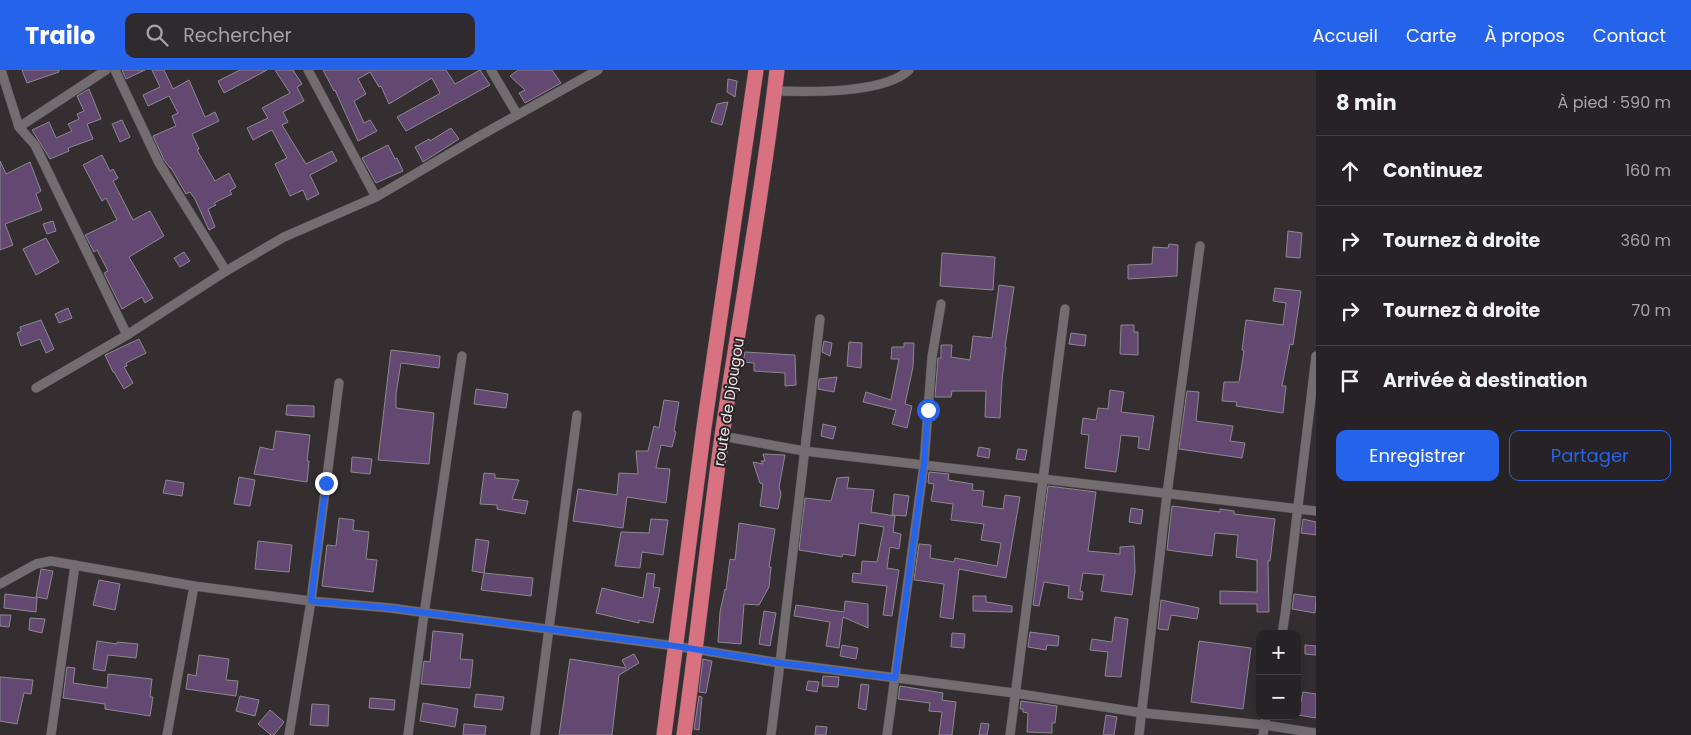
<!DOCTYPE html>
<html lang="fr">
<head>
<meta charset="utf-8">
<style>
  body { margin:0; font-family:Poppins,sans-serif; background:#2f2a2d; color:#f1f3f6 }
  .controls { position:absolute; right:15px; bottom:15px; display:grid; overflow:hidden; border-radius:10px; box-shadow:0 5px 20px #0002 }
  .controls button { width:45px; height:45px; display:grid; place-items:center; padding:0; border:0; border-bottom:1px solid #433f42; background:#272225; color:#f1f3f6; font:25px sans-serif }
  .stop { position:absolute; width:15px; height:15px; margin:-11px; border:4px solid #2563eb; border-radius:50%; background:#fff }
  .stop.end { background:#2563eb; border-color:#fff; box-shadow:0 1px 5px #0008 }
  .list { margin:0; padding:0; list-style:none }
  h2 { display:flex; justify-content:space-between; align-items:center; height:65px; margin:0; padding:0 20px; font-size:21px }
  h2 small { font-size:16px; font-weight:400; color:#a4a4a7 }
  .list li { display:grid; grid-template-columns:32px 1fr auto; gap:15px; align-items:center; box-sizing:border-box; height:70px; padding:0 20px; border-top:1px solid #433f42 }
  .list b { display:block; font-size:19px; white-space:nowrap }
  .list em { font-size:16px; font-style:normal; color:#a4a4a7 }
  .actions { display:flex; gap:10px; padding:15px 20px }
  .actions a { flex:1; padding:11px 0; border:1px solid #2563eb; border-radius:10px; text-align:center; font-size:18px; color:#2563eb }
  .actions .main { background:#2563eb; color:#fff }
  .icon { flex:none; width:28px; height:28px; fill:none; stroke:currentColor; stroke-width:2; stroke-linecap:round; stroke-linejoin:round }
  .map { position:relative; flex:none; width:1316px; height:665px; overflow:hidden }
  header { display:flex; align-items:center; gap:30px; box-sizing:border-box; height:70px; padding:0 25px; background:#2563eb; color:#fff }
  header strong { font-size:24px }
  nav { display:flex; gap:28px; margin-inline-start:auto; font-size:18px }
  .search { width:350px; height:45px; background:#2f2a2d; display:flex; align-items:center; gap:12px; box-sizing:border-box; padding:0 18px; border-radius:10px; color:#a4a4a7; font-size:19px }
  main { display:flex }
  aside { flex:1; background:#272225 }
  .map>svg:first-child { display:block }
  .building { fill:#634872; stroke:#8c888f }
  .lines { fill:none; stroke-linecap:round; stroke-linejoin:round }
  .minor-casing { stroke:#514c4f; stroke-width:10 }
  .trunk-casing { stroke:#514c4f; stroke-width:16 }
  .minor { stroke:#736c70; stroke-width:9 }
  .trunk { stroke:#d87281; stroke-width:15 }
  .route { stroke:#2563eb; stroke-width:6 }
  .labels { text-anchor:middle; stroke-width:4; stroke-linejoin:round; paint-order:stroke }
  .street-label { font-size:15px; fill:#ebe7e9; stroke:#2a2427 }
</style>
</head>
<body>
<header>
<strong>Trailo</strong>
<div class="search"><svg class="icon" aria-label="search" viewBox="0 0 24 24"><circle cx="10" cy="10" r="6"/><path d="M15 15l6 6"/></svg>Rechercher</div>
<nav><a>Accueil</a><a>Carte</a><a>À propos</a><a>Contact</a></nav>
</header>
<main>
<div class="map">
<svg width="1316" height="665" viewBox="0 0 1316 665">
  <rect width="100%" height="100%" fill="#342e31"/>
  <g class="building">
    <polygon points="22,0 59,0 59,2 27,13"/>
    <polygon points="122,0 145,0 126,9"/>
    <polygon points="152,0 164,0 173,19 189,10 205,47 215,42 219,51 192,64 199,79 197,80 215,111 229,103 236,117 230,121 232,124 214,133 216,135 208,139 215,157 209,160 195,129 190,122 186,124 171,98 170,98 164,90 153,66 176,56 172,46 178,43 169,26 148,36 143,25 160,17"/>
    <polygon points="240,0 267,0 224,23 218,11"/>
    <polygon points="275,0 293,0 302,14 297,17 304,31 283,42 288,52 282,55 306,94 332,81 337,91 310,105 319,124 307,130 303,120 290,126 275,94 287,88 272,60 253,70 247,58 268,48 262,38 290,23"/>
    <polygon points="323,0 446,0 455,14 480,0 490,15 406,61 397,47 439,24 440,23 432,8 389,34 381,16 379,17 370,2 358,9 366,24 354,31 364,53 370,50 377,61 358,71 335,20 334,21"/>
    <polygon points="518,0 552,0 561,13 525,33 519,23 525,20 510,6"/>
    <polygon points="728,9 737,11 735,27 727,22"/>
    <polygon points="89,19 101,49 87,54 93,69 68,78 69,81 50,89 32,60 49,52 56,68 72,61 68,54 79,49 77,44 84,41 77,26"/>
    <polygon points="728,32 722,55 711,52 717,34"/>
    <polygon points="122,50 130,67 120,72 112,54"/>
    <polygon points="451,58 459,69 423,92 415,77 429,69 430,71"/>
    <polygon points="388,75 395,89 397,88 403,101 376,113 362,88"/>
    <polygon points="102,85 110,101 113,99 118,108 113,111 133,150 150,141 164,166 129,187 153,228 145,233 142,227 122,239 104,203 108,201 97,180 94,182 85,165 117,150 106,128 102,131 83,95"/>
    <polygon points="0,91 6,104 30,92 41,121 36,124 42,140 5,154 13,175 0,180"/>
    <polygon points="53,151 56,161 47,164 43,154"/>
    <polygon points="1288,161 1302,163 1300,188 1286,187"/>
    <polygon points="46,168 59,192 36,205 23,179"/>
    <polygon points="1169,174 1178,175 1177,206 1128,209 1128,195 1152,194 1153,177 1168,178"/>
    <polygon points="184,182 190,191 180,197 174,188"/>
    <polygon points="942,183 995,187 993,220 940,216"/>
    <polygon points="999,215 1014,217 1005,277 1006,277 1002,310 1000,348 985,347 986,321 952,321 951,327 935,327 938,288 941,288 941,275 952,275 951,287 970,290 973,266 992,268"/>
    <polygon points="1275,218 1301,221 1293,275 1290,274 1282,316 1286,316 1283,343 1236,336 1237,332 1222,331 1224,312 1239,312 1244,281 1242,280 1246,250 1283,255 1286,233 1273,231"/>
    <polygon points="68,238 72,248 59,253 55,244"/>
    <polygon points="41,250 54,279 46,283 40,269 21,276 17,263 21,261 20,257"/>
    <polygon points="1121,255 1134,255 1134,262 1138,262 1138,285 1120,284"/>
    <polygon points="1071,263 1086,265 1085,276 1069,274"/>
    <polygon points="139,269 146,283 126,293 127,296 124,297 133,313 124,319 114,302 113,302 105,285"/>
    <polygon points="824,271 832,273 830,286 822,282"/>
    <polygon points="849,272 862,273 861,298 847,296"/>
    <polygon points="904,273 914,273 913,297 905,334 912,336 907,358 892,354 896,340 863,332 866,322 891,330 899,289 891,289 892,277 904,277"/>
    <polygon points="391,280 440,286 439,298 401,293 396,324 396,338 434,343 429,394 378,390"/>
    <polygon points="745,282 795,285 796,315 785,316 785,303 754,301 754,293 743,292"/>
    <polygon points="837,307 834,322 818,319 819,309"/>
    <polygon points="476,319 508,324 506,338 474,334"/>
    <polygon points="1110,320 1124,322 1121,342 1154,346 1149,380 1138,378 1139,367 1121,365 1116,402 1085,398 1089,365 1081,364 1083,348 1096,350 1098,338 1108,339"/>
    <polygon points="1187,321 1199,322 1196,351 1233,356 1230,371 1245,373 1242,388 1179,379"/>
    <polygon points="664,330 679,332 674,361 676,362 672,377 661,375 656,398 670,399 666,433 627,427 623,458 573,451 578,419 617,425 619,403 638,404 636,381 648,381 654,356 659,358"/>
    <polygon points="287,335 314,336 314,347 286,345"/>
    <polygon points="823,354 836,357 833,369 821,366"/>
    <polygon points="276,361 310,365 307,391 309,391 307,412 254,404 260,377 273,380"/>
    <polygon points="979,377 990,379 989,388 977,386"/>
    <polygon points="1018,379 1027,380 1025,390 1016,389"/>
    <polygon points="763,384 785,385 779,417 781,424 778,439 760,436 763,414 760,413 753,392 763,394 761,391 765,391"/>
    <polygon points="352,387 372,389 370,404 351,402"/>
    <polygon points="929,402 949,404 948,410 973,414 972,420 984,421 982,436 1003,439 1005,425 1020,427 1006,508 959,499 953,549 940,547 944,514 914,510 919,474 931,475 930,488 954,492 955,488 997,496 1001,473 981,470 984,454 951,450 953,434 931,431 934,414 928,413"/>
    <polygon points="484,403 495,404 495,408 519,410 512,429 528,431 525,444 497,439 497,435 480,434"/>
    <polygon points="239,407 255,410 250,436 234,434"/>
    <polygon points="849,407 847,418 874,420 871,442 895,446 893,462 901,464 899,479 890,477 887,498 899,500 892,546 883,545 887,516 852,512 853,503 861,504 862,491 877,492 884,457 859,453 855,486 843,484 842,487 799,480 805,428 831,431 837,408"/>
    <polygon points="166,410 184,413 182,426 163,423"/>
    <polygon points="1048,416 1096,422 1088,481 1120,484 1120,477 1134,476 1135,502 1132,525 1101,521 1104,505 1083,503 1080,521 1083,522 1082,530 1068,528 1069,516 1044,512 1039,536 1033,535"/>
    <polygon points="894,424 909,426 906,446 892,445"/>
    <polygon points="1172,436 1220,442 1220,439 1234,441 1234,444 1275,449 1270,491 1268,491 1269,542 1257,542 1257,534 1220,534 1220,521 1257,522 1257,490 1236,487 1238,465 1215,463 1212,486 1167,480"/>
    <polygon points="1131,438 1143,440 1141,454 1129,452"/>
    <polygon points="339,448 354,450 353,460 369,462 366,489 377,490 373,522 322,516 327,475 336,476"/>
    <polygon points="651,449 668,450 663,485 642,482 640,498 615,496 621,462 649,463"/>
    <polygon points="1303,449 1316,452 1316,465 1301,463"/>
    <polygon points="739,453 775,459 769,497 771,497 769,517 759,535 744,534 741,574 718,572 720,542 725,519 726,520 730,489 735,490"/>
    <polygon points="476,469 489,471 484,503 472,501"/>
    <polygon points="258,471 292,475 289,502 255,499"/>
    <polygon points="41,499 53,501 47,529 36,527"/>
    <polygon points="484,503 533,508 531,526 481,520"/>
    <polygon points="647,503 655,504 653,517 660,518 653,553 639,550 639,553 596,543 602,518 643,528"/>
    <polygon points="99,510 120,514 115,540 93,535"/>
    <polygon points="5,524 37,528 36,542 4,538"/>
    <polygon points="1294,524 1316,527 1315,543 1292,539"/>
    <polygon points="973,526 986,526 986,532 1012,536 1012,542 973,541"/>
    <polygon points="1161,530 1199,538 1197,549 1171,545 1168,560 1158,559"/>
    <polygon points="845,531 868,534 868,558 843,547 839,578 826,576 830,552 794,546 796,535 844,542"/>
    <polygon points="764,541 776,543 770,576 759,574"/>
    <polygon points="0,545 11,545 9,557 0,556"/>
    <polygon points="1115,547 1128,549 1121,607 1105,606 1108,582 1090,580 1092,569 1112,572"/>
    <polygon points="30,548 45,549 42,563 29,560"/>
    <polygon points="433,561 463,564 460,589 473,590 470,618 421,614 424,591 430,592"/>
    <polygon points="1030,562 1059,566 1058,576 1047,575 1046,580 1028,577"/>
    <polygon points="952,563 965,564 964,578 951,577"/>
    <polygon points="97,571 117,574 117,572 138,574 136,588 108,585 105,601 93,599"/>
    <polygon points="1199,571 1251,578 1243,639 1191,632"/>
    <polygon points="842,575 858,578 856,589 840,586"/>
    <polygon points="1305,575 1316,576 1316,585 1305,584"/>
    <polygon points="634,584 639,593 619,605 612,665 559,665 570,589 626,598 622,590"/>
    <polygon points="199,585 229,589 226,610 238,611 236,626 186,619 188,604 196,606"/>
    <polygon points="703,589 712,591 706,623 699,622"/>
    <polygon points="67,597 75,598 73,613 107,618 108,604 152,609 150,627 153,627 150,646 105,639 105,634 63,628"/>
    <polygon points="823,606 839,607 838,617 822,616"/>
    <polygon points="0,607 33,610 31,624 24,623 17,654 0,651"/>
    <polygon points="808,611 819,612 817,622 806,620"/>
    <polygon points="861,614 869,615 866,640 858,638"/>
    <polygon points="900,616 943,623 942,630 956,632 952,665 939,665 942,642 929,641 930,633 898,629"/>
    <polygon points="1303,622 1316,624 1316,648 1298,645"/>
    <polygon points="476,624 504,627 502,640 474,637"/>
    <polygon points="240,626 259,630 255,646 236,641"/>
    <polygon points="699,626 702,627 699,660 694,659"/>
    <polygon points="370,628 395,630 394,640 369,638"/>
    <polygon points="1021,631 1057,636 1055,653 1052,653 1052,663 1027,662 1028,643 1023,642 1023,639 1020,639"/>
    <polygon points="423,633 458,639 455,657 420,651"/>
    <polygon points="312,634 329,635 328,656 310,655"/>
    <polygon points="270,640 284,652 274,665 271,665 258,654"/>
    <polygon points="1106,645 1117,647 1114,665 1103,665"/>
    <polygon points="981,653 989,654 987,665 979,665"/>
    <polygon points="464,654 486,656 485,665 463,665"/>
    <polygon points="816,656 827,657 826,665 815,665"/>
  </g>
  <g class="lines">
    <g class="minor-casing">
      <g id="minor">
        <polyline points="1,0 19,57 35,75 127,265"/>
        <polyline points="115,0 159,93 226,201"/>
        <polyline points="308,0 376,127"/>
        <polyline points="491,0 517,44"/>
        <path d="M775,21C809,22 884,24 909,0"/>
        <polyline points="19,57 106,0"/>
        <polyline points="36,318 127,265 226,201 284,167 376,127 483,64 598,0"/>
        <polyline points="722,366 804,381 1316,441"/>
        <polyline points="0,514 36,494 51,491 194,516 311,531 390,538 675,576 780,593 1014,623 1143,643 1264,655 1316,663"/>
        <polyline points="1282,564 1285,545 1316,286"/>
        <polyline points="51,665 75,495"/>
        <polyline points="167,665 194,516"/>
        <polyline points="289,665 311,531 339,313"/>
        <polyline points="408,665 424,544 462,286"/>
        <polyline points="535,665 577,345"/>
        <polyline points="771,665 780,593 820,249"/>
        <polyline points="887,665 924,394 932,287 941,234"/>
        <polyline points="1010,665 1065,239"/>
        <polyline points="1139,665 1167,424 1200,176"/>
        <polyline points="1263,665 1266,646"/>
      </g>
    </g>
    <g class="trunk-casing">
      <g id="trunk">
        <polyline points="664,665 704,357 756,0"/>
        <path d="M684,665C698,565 708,465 722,366C740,244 763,122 777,0"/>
      </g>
    </g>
    <use href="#minor" class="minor"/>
    <use href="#trunk" class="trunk"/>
  </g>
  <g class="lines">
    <polyline class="route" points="326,413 311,531 390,538 675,576 780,593 895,608 924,394 928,340"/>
  </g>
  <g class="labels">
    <g class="street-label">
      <text transform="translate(729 332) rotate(-81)" y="5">route de Djougou</text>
    </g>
  </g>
</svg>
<div class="controls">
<button>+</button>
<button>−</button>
</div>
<div class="stop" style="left:928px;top:340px"></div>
<div class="stop end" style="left:326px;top:413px"></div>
</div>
<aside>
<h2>8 min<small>À pied · 590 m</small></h2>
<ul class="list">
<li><svg class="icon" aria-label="ahead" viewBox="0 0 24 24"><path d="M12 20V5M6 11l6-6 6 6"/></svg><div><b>Continuez</b></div><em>160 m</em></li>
<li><svg class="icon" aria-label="right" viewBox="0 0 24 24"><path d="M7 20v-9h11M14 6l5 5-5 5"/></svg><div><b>Tournez à droite</b></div><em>360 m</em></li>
<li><svg class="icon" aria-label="right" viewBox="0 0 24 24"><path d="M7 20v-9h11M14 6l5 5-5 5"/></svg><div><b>Tournez à droite</b></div><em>70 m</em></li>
<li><svg class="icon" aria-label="arrive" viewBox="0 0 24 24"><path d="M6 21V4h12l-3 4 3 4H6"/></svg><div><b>Arrivée à destination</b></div></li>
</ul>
<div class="actions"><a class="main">Enregistrer</a><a>Partager</a></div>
</aside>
</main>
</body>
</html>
